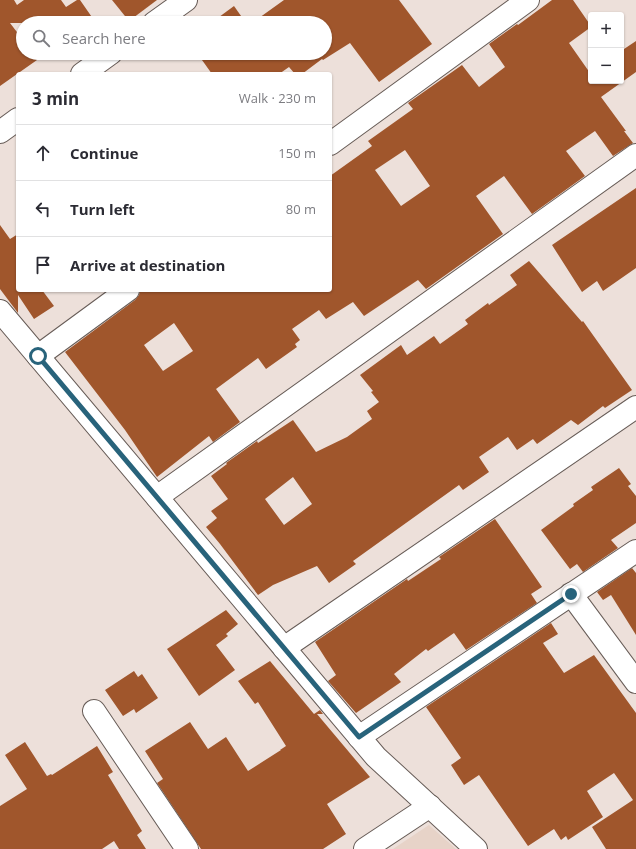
<!DOCTYPE html>
<html lang="en">
<head>
<meta charset="utf-8">
<style>
  body { margin:0; font-family:"Open Sans",sans-serif; background:#f2f2f3; color:#2b2b33 }
  .controls { position:absolute; right:12px; top:12px; display:grid; overflow:hidden; border-radius:4px; box-shadow:0 1px 3px #0004 }
  .controls button { width:36px; height:36px; display:grid; place-items:center; padding:0; border:0; border-bottom:1px solid #e1e1e2; background:#fff; color:#2b2b33; font:20px sans-serif }
  .stop { position:absolute; width:12px; height:12px; margin:-9px; border:3px solid #28637b; border-radius:50%; background:#fff }
  .stop.end { background:#28637b; border-color:#fff; box-shadow:0 1px 4px #0008 }
  .list { margin:0; padding:0; list-style:none }
  h2 { display:flex; justify-content:space-between; align-items:center; height:52px; margin:0; padding:0 16px; font-size:17px }
  h2 small { font-size:13px; font-weight:400; color:#7c7c81 }
  .list li { display:grid; grid-template-columns:26px 1fr auto; gap:12px; align-items:center; box-sizing:border-box; height:56px; padding:0 16px; border-top:1px solid #e1e1e2 }
  .list b { display:block; font-size:15px; white-space:nowrap }
  .list em { font-size:13px; font-style:normal; color:#7c7c81 }
  .icon { flex:none; width:22px; height:22px; fill:none; stroke:currentColor; stroke-width:2; stroke-linecap:round; stroke-linejoin:round }
  .map { position:relative; flex:none; width:636px; height:849px; overflow:hidden }
  .search { position:absolute; background:#fff; box-shadow:0 1px 3px #0004; left:16px; top:16px; width:316px; height:44px; display:flex; align-items:center; gap:10px; box-sizing:border-box; padding:0 14px; border-radius:22px; color:#7c7c81; font-size:15px }
  .panel { position:absolute; background:#fff; box-shadow:0 1px 3px #0004; left:16px; top:72px; width:316px; height:220px; border-radius:4px }
  .map>svg:first-child { display:block }
  .built { fill:#e7d3c8 }
  .building { fill:#a0562c; fill-rule:evenodd }
  .lines { fill:none; stroke-linecap:round; stroke-linejoin:round }
  .minor-casing { stroke:#675c57; stroke-width:24 }
  .minor { stroke:#fff; stroke-width:22 }
  .route { stroke:#28637b; stroke-width:5 }
</style>
</head>
<body>
<div class="map">
<svg width="636" height="849" viewBox="0 0 636 849">
  <rect width="100%" height="100%" fill="#ede0da"/>
  <polygon class="built" points="429,825 456,849 393,849"/>
  <g class="building">
    <polygon points="0,0 14,0 17,5 24,0 61,0 66,7 77,0 80,0 96,23 10,23 23,40 23,53 32,53 37,60 0,86"/>
    <polygon points="112,0 157,0 129,21"/>
    <polygon points="284,0 399,0 432,44 379,82 350,43 323,60 322,59 302,74 295,74 289,67 279,74 212,74 197,53 325,53 325,23 252,23"/>
    <path d="M552,0H573L591,26V27L569,43L590,73L591,72V81H621V51L636,41V72L601,97L626,131H624L633,143L613,156L595,131L566,151L585,176L532,214L504,176L476,196L503,234L426,289L418,280L364,316L353,302L326,319L319,310L292,329L300,340L295,344L297,347L266,369L258,358L216,389L240,422L213,442L209,436L157,477L125,430L65,352L135,300L139,295L140,290H330V176L372,146L368,141L413,109L408,103L462,65L479,87L505,67L489,44L517,24L518,25ZM405,150L430,186L401,206L375,170ZM174,323L193,351L163,371L144,345Z"/>
    <polygon points="234,6 246,23 217,23 215,20"/>
    <polygon points="636,188 636,268 603,291 597,281 582,292 552,245"/>
    <polygon points="0,225 10,239 18,234 18,290 42,290 54,306 34,319 18,295 18,313 0,289"/>
    <path d="M529,261L582,322L583,321L632,390L605,408L603,406L578,425L571,420L537,444L533,439L517,450L508,437L479,457L489,472L463,490L459,485L353,561L356,564L329,583L317,566L273,585L258,595L220,544L206,527L217,518L211,511L228,499L211,476L227,464L226,463L257,441L258,443L293,420L316,452L347,437L372,419L367,411L379,402L371,392L373,391L360,375L401,345L407,355L434,336L440,344L468,324L465,320L488,303L489,305L517,285L510,275ZM293,477L312,504L284,525L265,499Z"/>
    <polygon points="619,468 631,484 628,486 636,496 636,523 611,540 618,548 583,572 577,564 570,569 541,530 574,506 573,504 593,490 591,487"/>
    <polygon points="495,519 542,587 531,594 537,603 466,650 454,633 428,651 426,649 394,674 401,682 356,713 328,681 336,675 315,642 407,579 408,581 441,559 439,557"/>
    <polygon points="632,568 636,573 636,635 611,595 603,600 597,592"/>
    <polygon points="226,610 238,624 226,634 228,636 216,645 235,670 199,696 167,649"/>
    <polygon points="551,623 558,634 543,643 564,673 594,655 636,713 636,849 606,849 592,827 633,800 614,773 587,791 603,817 568,840 566,836 561,840 554,829 528,846 479,775 464,785 451,765 461,758 426,707"/>
    <polygon points="270,661 314,714 320,710 323,714 317,714 370,777 327,804 346,834 323,849 201,849 157,783 163,779 145,751 190,722 208,749 226,737 248,771 281,750 280,750 286,746 258,702 255,704 238,681"/>
    <polygon points="134,671 138,677 142,674 158,698 136,713 134,709 123,716 105,690"/>
    <polygon points="25,742 47,776 51,774 52,775 97,746 113,772 108,775 142,831 137,835 146,849 119,849 114,841 102,849 0,849 0,806 27,789 5,755"/>
  </g>
  <g class="lines">
    <g class="minor-casing">
      <g id="minor">
        <polyline points="154,23 186,0"/>
        <polyline points="82,74 111,53"/>
        <polyline points="0,132 18,119"/>
        <polyline points="330,144 528,0"/>
        <polyline points="0,311 376,757 476,849"/>
        <polyline points="38,356 128,290"/>
        <polyline points="157,497 636,155"/>
        <polyline points="571,594 636,682"/>
        <polyline points="284,648 636,407"/>
        <polyline points="94,711 187,849"/>
        <polyline points="359,737 636,551"/>
        <polyline points="365,849 430,806"/>
      </g>
    </g>
    <use href="#minor" class="minor"/>
  </g>
  <g class="lines">
    <polyline class="route" points="38,356 359,737 571,594"/>
  </g>
</svg>
<div class="controls">
<button>+</button>
<button>−</button>
</div>
<div class="stop" style="left:38px;top:356px"></div>
<div class="stop end" style="left:571px;top:594px"></div>
<div class="search"><svg class="icon" aria-label="search" viewBox="0 0 24 24"><circle cx="10" cy="10" r="6"/><path d="M15 15l6 6"/></svg>Search here</div>
<section class="panel">
<h2>3 min<small>Walk · 230 m</small></h2>
<ul class="list">
<li><svg class="icon" aria-label="ahead" viewBox="0 0 24 24"><path d="M12 20V5M6 11l6-6 6 6"/></svg><div><b>Continue</b></div><em>150 m</em></li>
<li><svg class="icon" aria-label="left" viewBox="0 0 24 24"><path d="M17 20v-9H6M10 6l-5 5 5 5"/></svg><div><b>Turn left</b></div><em>80 m</em></li>
<li><svg class="icon" aria-label="arrive" viewBox="0 0 24 24"><path d="M6 21V4h12l-3 4 3 4H6"/></svg><div><b>Arrive at destination</b></div></li>
</ul>
</section>
</div>
</body>
</html>
